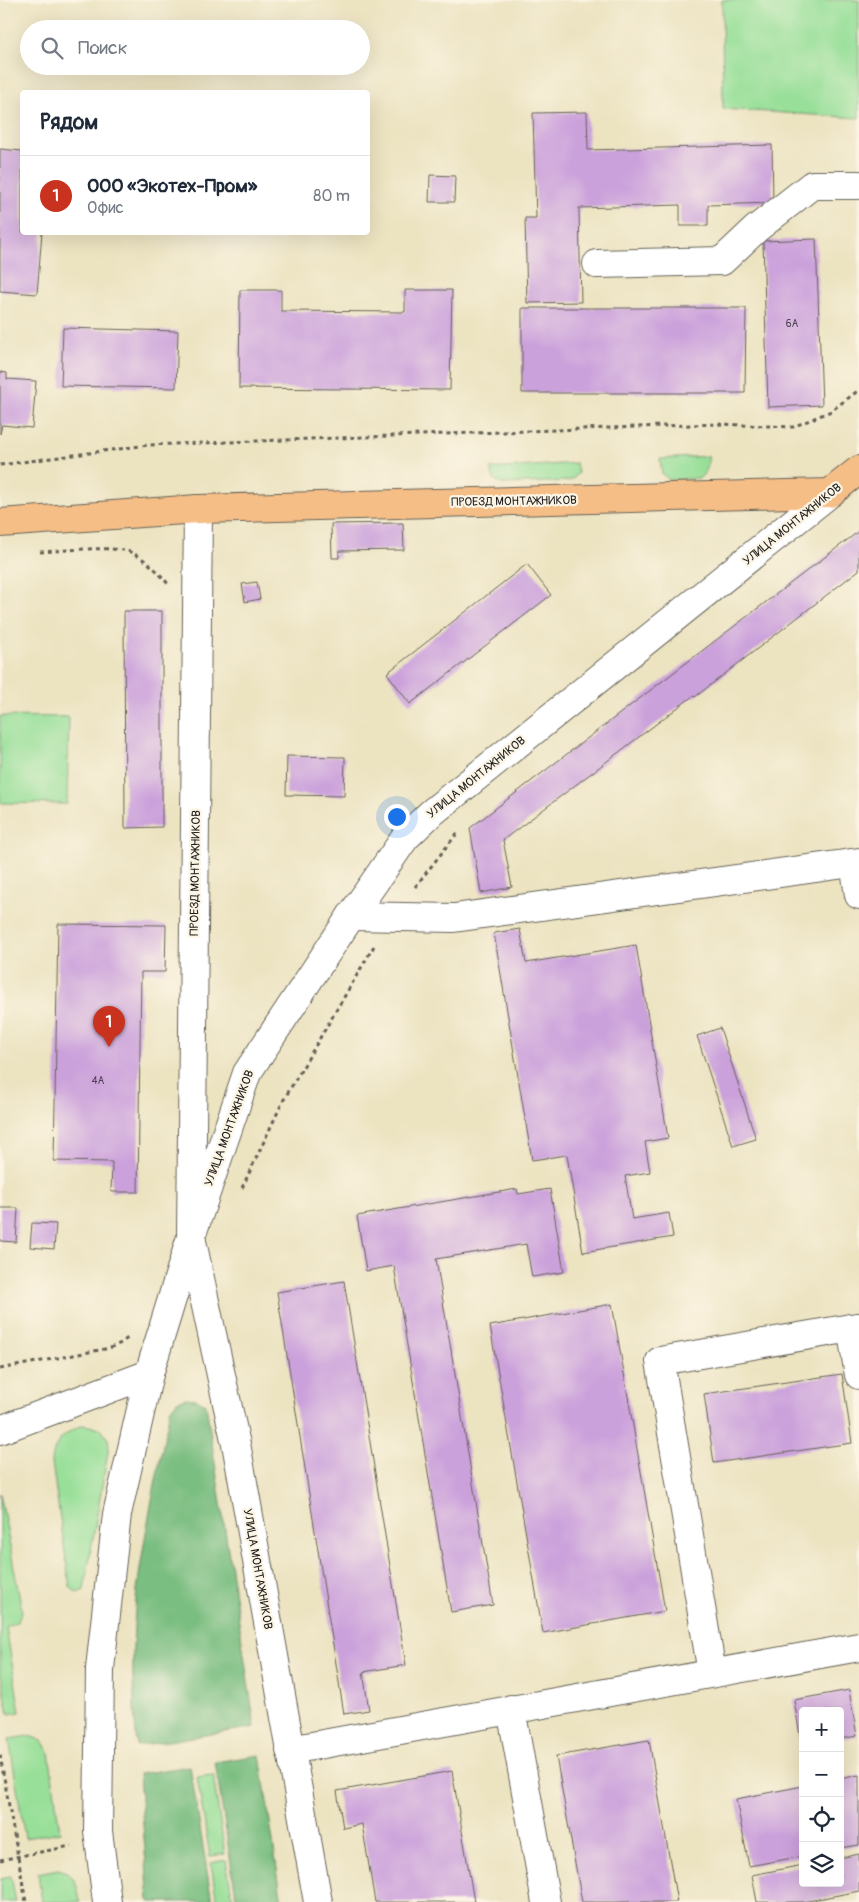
<!DOCTYPE html>
<html lang="ru">
<head>
<meta charset="utf-8">
<style>
  body { margin:0; font-family:Pangolin,sans-serif; background:#f6f6f7; color:#1f2937 }
  .controls { position:absolute; right:15px; bottom:15px; display:grid; overflow:hidden; border-radius:5px; box-shadow:0 5px 20px #0002 }
  .controls button { width:45px; height:45px; display:grid; place-items:center; padding:0; border:0; border-bottom:1px solid #e0e1e3; background:#fff; color:#1f2937; font:25px sans-serif }
  .you { position:absolute; left:396px; top:816px; width:18px; height:18px; margin:-12px; border:4px solid #fff; border-radius:50%; background:#1a73e8; box-shadow:0 0 0 8px #1a73e833 }
  .badge { display:grid; place-items:center; width:32px; height:32px; border-radius:50%; background:#c8321e; color:#fff; font-size:16px; font-weight:700 }
  .pin { position:absolute; translate:-50% -41px; filter:drop-shadow(0 1px 2px #0008) }
  .pin::after { content:''; position:absolute; top:26px; width:18px; height:15px; background:inherit; clip-path:polygon(0 0,100% 0,50% 100%) }
  .list { margin:0; padding:0; list-style:none }
  h2 { display:flex; justify-content:space-between; align-items:center; height:65px; margin:0; padding:0 20px; font-size:21px }
  h2 small { font-size:16px; font-weight:400; color:#747a83 }
  .list li { display:grid; grid-template-columns:32px 1fr auto; gap:15px; align-items:center; box-sizing:border-box; height:80px; padding:0 20px; border-top:1px solid #e0e1e3 }
  .list b { display:block; font-size:19px; white-space:nowrap }
  .list p { margin:0; font-size:16px; white-space:nowrap; color:#747a83 }
  .list em { font-size:16px; font-style:normal; color:#747a83 }
  .icon { flex:none; width:28px; height:28px; fill:none; stroke:currentColor; stroke-width:2; stroke-linecap:round; stroke-linejoin:round }
  .map { position:relative; flex:none; width:859px; height:1902px; overflow:hidden }
  .search { position:absolute; background:#fff; box-shadow:0 5px 20px #0002; left:20px; top:20px; width:350px; height:55px; display:flex; align-items:center; gap:12px; box-sizing:border-box; padding:0 18px; border-radius:28px; color:#747a83; font-size:19px }
  .panel { position:absolute; background:#fff; box-shadow:0 5px 20px #0002; left:20px; top:90px; width:350px; height:145px; border-radius:5px }
  .map>svg:first-child { display:block }
  .green { fill:#98df99; stroke:#5a7e5a }
  .forest { fill:#7abe81; stroke:#4b6d4e }
  .building { fill:#cba1db }
  .lines { fill:none; stroke-linecap:round; stroke-linejoin:round }
  .minor-casing { stroke:#656256; stroke-width:30 }
  .major-casing { stroke:#656256; stroke-width:30 }
  .path { stroke:#656256; stroke-width:3; stroke-dasharray:4 4; stroke-linecap:butt }
  .minor { stroke:#fff; stroke-width:28 }
  .major { stroke:#f6be87; stroke-width:28 }
  .labels { text-anchor:middle; stroke-width:4.5; stroke-linejoin:round; paint-order:stroke }
  .number-label { font-size:10px; fill:#483d4c }
  .street-label { font-size:12px; fill:#1c1c1c; stroke:#fcf5e5 }
</style>
</head>
<body>
<div class="map">
<svg width="859" height="1902" viewBox="0 0 859 1902">
  <rect width="100%" height="100%" fill="#fcf5e5"/>
  <filter id="ink" filterUnits="userSpaceOnUse"><feTurbulence type="fractalNoise" baseFrequency=".02" numOctaves="2"/><feDisplacementMap in="SourceGraphic" scale="10" xChannelSelector="R" yChannelSelector="G"/><feConvolveMatrix kernelMatrix="1 2 1 2 8 2 1 2 1" color-interpolation-filters="sRGB"/></filter>
  <filter id="wash" filterUnits="userSpaceOnUse"><feTurbulence type="fractalNoise" baseFrequency=".0096" numOctaves="4" result="noise"/><feDisplacementMap in="SourceGraphic" scale="20" xChannelSelector="R" yChannelSelector="G"/><feGaussianBlur stdDeviation="1.12" result="paint"/><feColorMatrix in="noise" values="0 0 0 0 0 0 0 0 0 0 0 0 0 0 0 0 0 1.4 0 .05"/><feComposite in="paint" operator="in"/></filter>
  <g filter="url(#wash)">
    <rect width="100%" height="100%" fill="#ece3c1"/>
    <g class="green">
      <polygon points="722,0 859,0 859,118 723,109"/>
      <path d="M708,456C709,465 707,472 700,478L670,480L662,474L660,459Z"/>
      <polygon points="576,463 578,473 573,479 568,481 502,484 494,479 490,469"/>
      <polygon points="0,716 69,717 67,804 0,803"/>
      <path d="M83,1425L100,1428L108,1439L109,1446L84,1590L77,1593L70,1587L52,1463C53,1442 65,1432 83,1425Z"/>
      <polygon points="0,1493 22,1611 18,1621 6,1627 20,1712 9,1714 0,1671"/>
      <polygon points="30,1736 42,1741 49,1752 60,1832 25,1838 9,1739"/>
      <polygon points="213,1775 225,1854 210,1856 197,1777"/>
      <polygon points="226,1860 233,1902 217,1902 211,1863"/>
      <path d="M58,1869C76,1873 77,1886 80,1902H42L38,1873Z"/>
      <polygon points="11,1876 16,1902 0,1902 0,1878"/>
    </g>
    <g class="forest">
      <path d="M186,1398L196,1399L206,1404L255,1727L137,1746C132,1695 131,1641 137,1590C145,1530 158,1470 170,1410L177,1401Z"/>
      <polygon points="260,1755 282,1902 237,1902 215,1762"/>
      <polygon points="190,1766 212,1902 149,1902 139,1774"/>
    </g>
    <g id="blocks">
      <g class="building">
        <polygon points="587,112 588,150 772,145 773,203 708,205 708,226 680,226 680,205 579,208 581,302 527,303 525,218 536,218 533,113"/>
        <polygon points="0,149 22,151 22,232 42,232 37,294 0,291"/>
        <polygon points="430,175 455,176 454,202 429,202"/>
        <polygon points="816,239 822,405 768,407 763,241"/>
        <polygon points="240,290 281,290 281,311 405,312 405,290 452,290 450,390 239,388"/>
        <polygon points="522,308 746,308 745,393 522,393"/>
        <polygon points="63,328 178,331 176,388 61,386"/>
        <polygon points="0,372 7,373 7,379 36,381 32,428 2,425 0,434"/>
        <polygon points="403,523 404,550 339,551 339,558 332,558 331,524"/>
        <polygon points="859,531 859,570 695,697 693,696 503,840 512,887 481,893 470,828"/>
        <polygon points="527,564 551,595 410,704 387,673"/>
        <polygon points="257,582 260,599 245,602 242,584"/>
        <polygon points="124,611 162,611 162,827 125,828"/>
        <polygon points="287,756 345,757 344,796 286,795"/>
        <polygon points="58,924 166,925 165,972 141,972 138,1192 111,1192 112,1162 54,1161"/>
        <polygon points="520,929 526,963 636,945 668,1138 645,1142 650,1172 625,1176 632,1219 669,1213 673,1237 583,1252 567,1155 532,1160 494,933"/>
        <polygon points="720,1028 756,1139 733,1146 697,1036"/>
        <polygon points="517,1189 518,1194 550,1189 564,1272 532,1277 526,1244 436,1259 493,1605 451,1612 394,1266 366,1271 357,1216"/>
        <polygon points="0,1208 18,1208 16,1242 0,1241"/>
        <polygon points="32,1223 56,1224 54,1249 30,1247"/>
        <polygon points="344,1281 406,1665 363,1672 369,1710 344,1714 277,1292"/>
        <polygon points="612,1304 665,1611 543,1633 490,1326"/>
        <polygon points="842,1374 852,1443 714,1463 704,1394"/>
        <polygon points="849,1690 857,1736 840,1739 840,1711 803,1711 802,1748 794,1700"/>
        <polygon points="649,1740 677,1902 582,1902 556,1756"/>
        <polygon points="452,1771 474,1902 375,1902 362,1824 343,1828 337,1791"/>
        <polygon points="859,1775 859,1845 840,1848 840,1779"/>
        <polygon points="803,1786 803,1856 749,1866 736,1799"/>
        <polygon points="859,1854 859,1891 803,1902 757,1902 752,1875 803,1865 803,1883 840,1883 840,1858"/>
      </g>
    </g>
  </g>
  <g filter="url(#ink)">
    <use href="#blocks" fill-opacity="0" stroke="#656256" stroke-width="1"/>
    <g class="lines">
      <g class="minor-casing">
        <g id="minor">
          <polyline points="597,264 722,261 756,229 812,185 859,185"/>
          <polyline points="198,509 191,1237 237,1449 318,1902"/>
          <polyline points="854,863 859,895"/>
          <polyline points="351,916 454,918 859,862"/>
          <polyline points="859,1327 851,1328 859,1375"/>
          <polyline points="0,1430 149,1374"/>
          <polyline points="712,1673 660,1361 851,1328"/>
          <polyline points="511,1709 546,1902"/>
          <polyline points="290,1750 859,1647"/>
          <polyline points="107,1902 98,1831 100,1669 117,1514 149,1374 191,1237 247,1073 351,916 405,838 430,814 830,493"/>
        </g>
      </g>
      <g class="major-casing">
        <polyline id="major" points="0,523 198,509 830,493 859,470"/>
      </g>
      <g class="path">
        <polyline points="0,465 148,445 718,424 793,427 831,411 859,390"/>
        <path d="M40,552C59,551 114,545 130,552C146,559 157,570 168,584"/>
        <polyline points="415,887 459,831"/>
        <polyline points="242,1188 283,1101 374,946"/>
        <polyline points="0,1369 110,1348 121,1343 129,1337"/>
        <polyline points="0,1755 26,1902"/>
        <polyline points="0,1860 71,1846"/>
      </g>
      <use href="#minor" class="minor"/>
      <use href="#major" class="major"/>
    </g>
  </g>
  <g class="labels">
    <g class="number-label">
      <text x="792" y="327">6А</text>
      <text x="98" y="1084">4А</text>
    </g>
    <g class="street-label">
      <text transform="translate(514 501) rotate(-1)" y="4">ПРОЕЗД МОНТАЖНИКОВ</text>
      <text transform="translate(792 524) rotate(-39)" y="4">УЛИЦА МОНТАЖНИКОВ</text>
      <text transform="translate(476 777) rotate(-39)" y="4">УЛИЦА МОНТАЖНИКОВ</text>
      <text transform="translate(195 873) rotate(-89)" y="4">ПРОЕЗД МОНТАЖНИКОВ</text>
      <text transform="translate(229 1128) rotate(-70)" y="4">УЛИЦА МОНТАЖНИКОВ</text>
      <text transform="translate(258 1569) rotate(80)" y="4">УЛИЦА МОНТАЖНИКОВ</text>
    </g>
  </g>
</svg>
<div class="controls">
<button>+</button>
<button>−</button>
<button><svg class="icon" aria-label="locate" viewBox="0 0 24 24"><circle cx="12" cy="12" r="6"/><path d="M12 2v4M12 18v4M2 12h4M18 12h4"/></svg></button>
<button><svg class="icon" aria-label="layers" viewBox="0 0 24 24"><path d="M12 4l9 5-9 5-9-5zM3 14l9 5 9-5"/></svg></button>
</div>
<div class="you"></div>
<div class="pin badge" style="left:109px;top:1047px">1</div>
<div class="search"><svg class="icon" aria-label="search" viewBox="0 0 24 24"><circle cx="10" cy="10" r="6"/><path d="M15 15l6 6"/></svg>Поиск</div>
<section class="panel">
<h2>Рядом<small></small></h2>
<ul class="list">
<li><span class="badge">1</span><div><b>ООО «Экотех-Пром»</b><p>Офис</p></div><em>80 m</em></li>
</ul>
</section>
</div>
</body>
</html>
